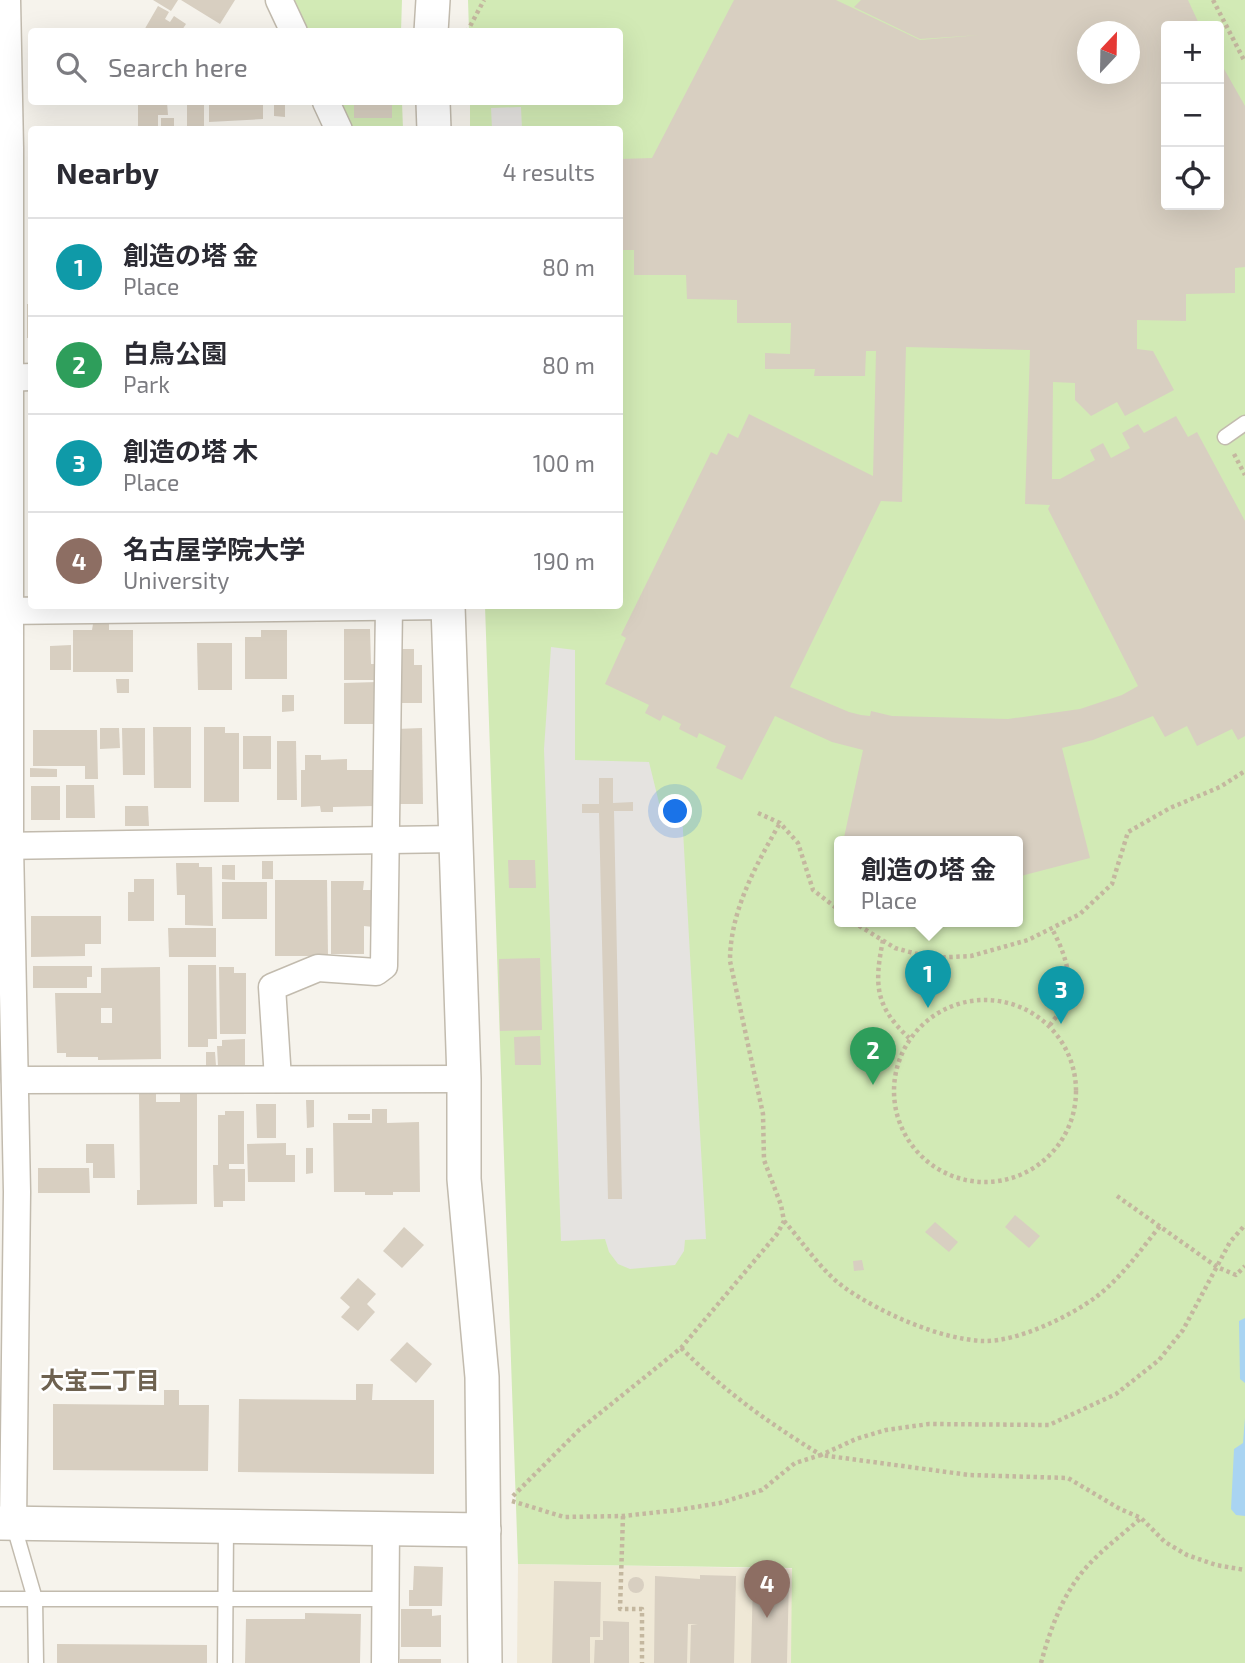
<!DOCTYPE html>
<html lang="en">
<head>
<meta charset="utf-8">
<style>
  body { margin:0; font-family:"Exo 2","Noto Sans JP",sans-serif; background:#f7f7f7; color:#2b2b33 }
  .controls { position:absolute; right:21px; top:21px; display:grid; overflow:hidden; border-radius:7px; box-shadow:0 7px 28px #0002 }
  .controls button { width:63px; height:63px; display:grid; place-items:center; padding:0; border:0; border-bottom:2px solid #e1e1e2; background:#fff; color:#2b2b33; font:35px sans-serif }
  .compass { position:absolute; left:1077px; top:21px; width:63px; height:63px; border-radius:50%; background:#fff; box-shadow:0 7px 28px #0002; rotate:22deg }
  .you { position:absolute; left:676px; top:812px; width:24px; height:24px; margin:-18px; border:5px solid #fff; border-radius:50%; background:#1a73e8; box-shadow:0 0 0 10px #1a73e833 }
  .badge { display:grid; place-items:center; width:46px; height:46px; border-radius:50%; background:#fc3f1d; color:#fff; font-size:23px; font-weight:700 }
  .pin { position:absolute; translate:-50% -58px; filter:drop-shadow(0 2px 4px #0008) }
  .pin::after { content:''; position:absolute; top:37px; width:24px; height:21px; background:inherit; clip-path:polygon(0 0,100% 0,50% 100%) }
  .popup { position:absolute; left:834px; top:836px; width:189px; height:91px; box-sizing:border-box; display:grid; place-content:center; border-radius:7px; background:#fff; filter:drop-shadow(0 2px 5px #0005); font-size:23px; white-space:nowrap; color:#7c7c81 }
  .popup b { font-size:26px; color:#2b2b33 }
  .popup::after { content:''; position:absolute; left:50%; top:100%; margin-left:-14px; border:14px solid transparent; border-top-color:#fff }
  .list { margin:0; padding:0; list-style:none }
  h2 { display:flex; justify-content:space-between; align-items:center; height:91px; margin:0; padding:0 28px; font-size:30px }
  h2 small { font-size:23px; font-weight:400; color:#7c7c81 }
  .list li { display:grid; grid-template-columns:46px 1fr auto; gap:21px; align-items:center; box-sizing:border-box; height:98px; padding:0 28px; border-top:2px solid #e1e1e2 }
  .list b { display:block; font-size:26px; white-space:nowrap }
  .list p { margin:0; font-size:23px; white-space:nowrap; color:#7c7c81 }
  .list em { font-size:23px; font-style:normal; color:#7c7c81 }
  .icon { flex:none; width:38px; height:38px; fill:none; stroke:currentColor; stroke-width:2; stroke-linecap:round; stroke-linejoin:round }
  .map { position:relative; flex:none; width:1245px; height:1663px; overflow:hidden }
  .search { position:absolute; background:#fff; box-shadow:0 7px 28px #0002; left:28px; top:28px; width:595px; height:77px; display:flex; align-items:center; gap:18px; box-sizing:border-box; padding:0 24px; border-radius:7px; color:#7c7c81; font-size:26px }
  .panel { position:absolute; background:#fff; box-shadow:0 7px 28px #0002; left:28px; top:126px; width:595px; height:483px; border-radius:7px }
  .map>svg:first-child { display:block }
  .education { fill:#efe8d6 }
  .green { fill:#d2eab5; fill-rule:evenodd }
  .parking { fill:#e5e3e0 }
  .water { fill:#a9d4f2 }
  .building { fill:#d8cfc1; fill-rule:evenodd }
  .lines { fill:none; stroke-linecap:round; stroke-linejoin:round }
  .service-casing { stroke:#c2bbae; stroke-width:17 }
  .minor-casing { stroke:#c2bbae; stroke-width:29 }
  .tertiary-casing { stroke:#c2bbae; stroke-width:36 }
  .path { stroke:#c4b79f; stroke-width:4.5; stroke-dasharray:3.5 3.5; stroke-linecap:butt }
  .service { stroke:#fff; stroke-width:14 }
  .minor { stroke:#fff; stroke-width:26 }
  .tertiary { stroke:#fff; stroke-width:33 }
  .labels { text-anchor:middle; stroke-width:5; stroke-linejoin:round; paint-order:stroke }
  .neighbourhood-label { font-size:24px; font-weight:bold; fill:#6e6250; stroke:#fff }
</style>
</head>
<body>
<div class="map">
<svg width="1245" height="1663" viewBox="0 0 1245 1663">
  <rect width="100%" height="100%" fill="#f6f3ec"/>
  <polygon class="education" points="518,1564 1017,1572 1014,1663 517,1663"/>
  <g class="green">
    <polygon points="293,0 402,0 401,31 308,31"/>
    <path d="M468,0H1245V1663H791L792,1568L518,1564L485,606H620V130L470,129V102H620V32L469,31ZM1166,26H1219V205H1166ZM1088,32H1130V74H1088ZM839,842H1017V922H839Z"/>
    <polygon points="339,102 402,102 403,129 350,129"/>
  </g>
  <g class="parking">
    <polygon points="521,107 522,129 492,129 491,108"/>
    <polygon points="551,647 575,650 575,760 649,762 661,811 682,813 706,1239 685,1240 684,1251 675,1265 630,1269 618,1264 609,1252 605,1239 561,1241 544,749"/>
  </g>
  <g class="water">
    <polygon points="1245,1318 1245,1383 1240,1379 1239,1321"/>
    <polygon points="1245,1418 1245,1516 1236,1515 1231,1509 1234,1449 1243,1443"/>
  </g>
  <g class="building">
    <polygon points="153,0 178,0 171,11"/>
    <polygon points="181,0 235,0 220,24"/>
    <path d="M734,0H836L920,40L980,35L920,39L854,7L861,0H1188L1200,26H1166V205H1219V60L1245,106V267L1235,268V293L1186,294V321L1137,320V349L1153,351L1174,390L1125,416L1117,402L1091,416L1075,400V383L1053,382L1052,479H1060L1095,460L1090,450L1103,443L1111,458L1130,448L1122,433L1138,424L1144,433L1176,416L1188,437L1197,432L1245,521V736L1238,740L1232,729L1197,746L1187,726L1165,737L1153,716L1093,740L1062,748L1090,858L1017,877V842H843L863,750L832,742L775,716L742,780L716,768L726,746L699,733L697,738L679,729L681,724L663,715L660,721L645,713L649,705L605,684L626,638L621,635L711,452L717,455L728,433L738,438L749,414L873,476L876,351H866L865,376H814L815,369H765V353L790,354L791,323H737V300L687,299L686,275H634V250H620V159L652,158ZM1088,32H1130V74H1088ZM906,347L1030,350L1025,504L1050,505L1048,509L1138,686L1122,695L1080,709L1008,719L892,716L871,711L870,716L861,715L849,712L790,687L881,501L902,502Z"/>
    <polygon points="158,6 169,12 165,19 170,22 174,16 186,24 182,30 185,32 143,32"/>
    <polygon points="138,102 167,102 168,115 158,115 158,130 138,130"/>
    <rect x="187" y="102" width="17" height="26"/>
    <polygon points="209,102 263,102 263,119 209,122"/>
    <polygon points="274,102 285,102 285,117 274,116"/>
    <rect x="354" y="104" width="38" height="14"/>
    <rect x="161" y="118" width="13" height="12"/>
    <polygon points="32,170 32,261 29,261 28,173"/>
    <rect x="27" y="304" width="5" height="34"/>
    <polygon points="93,624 109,624 109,630 133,630 133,672 73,672 73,630 92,630"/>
    <polygon points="344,629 370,629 371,664 377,664 377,680 344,680"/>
    <polygon points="261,630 287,630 287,679 245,679 245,637 261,637"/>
    <polygon points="197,643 232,643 232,690 198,690"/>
    <polygon points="71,645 71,670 50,670 50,646"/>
    <polygon points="397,649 414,649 414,665 422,665 422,703 397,703"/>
    <polygon points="116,679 129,679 129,693 117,693"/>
    <polygon points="377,682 377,724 344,724 344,683"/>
    <polygon points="282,695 294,695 294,711 282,712"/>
    <polygon points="153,727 191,727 191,788 154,788"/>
    <polygon points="204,727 225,727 225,733 239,733 239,802 204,802"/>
    <polygon points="100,728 119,728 120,748 100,749"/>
    <polygon points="122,728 145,728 145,775 123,775"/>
    <polygon points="422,728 423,804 397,804 396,729"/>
    <polygon points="33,730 97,730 98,779 85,779 85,766 33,766"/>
    <rect x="243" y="736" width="28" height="33"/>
    <polygon points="277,741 296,741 297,800 277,800"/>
    <polygon points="305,755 321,755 321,760 347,759 347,770 374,770 374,806 333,807 333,812 321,812 320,806 301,807 301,770 305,770"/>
    <polygon points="30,768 57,769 57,777 30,777"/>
    <polygon points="599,778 613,778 613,803 633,802 633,811 614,811 622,1199 608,1199 599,813 582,813 582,804 599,804"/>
    <polygon points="66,785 94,785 95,818 66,818"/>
    <rect x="31" y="786" width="29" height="34"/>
    <polygon points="125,806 148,806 149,826 125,826"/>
    <polygon points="508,860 535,860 536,888 509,888"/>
    <rect x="262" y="861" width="11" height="18"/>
    <polygon points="176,863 199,863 199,867 212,867 213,926 185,925 185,895 177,895"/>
    <polygon points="222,865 235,865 235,880 222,879"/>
    <polygon points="134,879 154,879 154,921 128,921 128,892 134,892"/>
    <polygon points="275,880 327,880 328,956 275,956"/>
    <polygon points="331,881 364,881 363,890 373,890 373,927 364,926 364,954 331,954"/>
    <rect x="222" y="882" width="45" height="37"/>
    <polygon points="31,916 101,916 101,944 85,944 85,956 31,957"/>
    <polygon points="168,928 216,928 216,957 169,957"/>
    <polygon points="540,958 542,1030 500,1031 499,959"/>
    <polygon points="188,965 216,965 217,1039 208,1039 208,1047 188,1047"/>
    <polygon points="33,966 92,966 92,977 87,977 87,988 33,988"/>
    <path d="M160,967L161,1059L98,1060V1057H66V1053H57L55,993H101V968ZM101,1008H112V1023H101Z"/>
    <polygon points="219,967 234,967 234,973 246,973 246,1034 220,1034"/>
    <polygon points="540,1036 541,1065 515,1065 514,1037"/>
    <polygon points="245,1039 245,1066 218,1066 217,1046 222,1046 222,1040"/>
    <polygon points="206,1052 215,1052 216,1066 206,1066"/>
    <polygon points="139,1092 156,1092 156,1102 180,1102 180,1092 197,1092 197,1204 137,1205 137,1190 140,1190"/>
    <polygon points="306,1100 314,1100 314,1127 307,1128"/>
    <polygon points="256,1104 276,1104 276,1138 257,1138"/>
    <polygon points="372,1109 387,1109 387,1123 419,1122 420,1192 393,1192 393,1195 365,1195 365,1192 334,1192 333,1123 372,1123"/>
    <polygon points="225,1111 244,1111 244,1164 229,1164 229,1169 245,1169 245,1201 223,1201 223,1207 214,1207 213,1165 218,1165 218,1115 225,1115"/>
    <rect x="348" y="1114" width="22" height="6"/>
    <polygon points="286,1143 286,1155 295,1155 295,1182 248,1182 247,1144"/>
    <polygon points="86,1144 114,1144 115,1178 93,1178 93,1163 86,1163"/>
    <polygon points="306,1148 313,1148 313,1173 306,1174"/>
    <polygon points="38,1168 89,1168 90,1193 38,1193"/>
    <polygon points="1015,1215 1040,1236 1029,1248 1005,1227"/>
    <polygon points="935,1222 958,1242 949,1252 925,1232"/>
    <polygon points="404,1227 424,1245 402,1268 383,1251"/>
    <polygon points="862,1260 864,1270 854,1271 853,1261"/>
    <polygon points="358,1278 376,1294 367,1304 375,1312 358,1331 341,1317 350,1307 340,1298"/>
    <polygon points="407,1342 432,1364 416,1383 390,1360"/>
    <polygon points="356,1384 373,1384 372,1400 434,1400 434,1474 238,1472 239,1399 356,1400"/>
    <polygon points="164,1390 179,1390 179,1405 209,1405 208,1471 53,1470 53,1404 164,1405"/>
    <polygon points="414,1566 443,1567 442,1606 409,1606 409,1590 413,1590"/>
    <polygon points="700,1575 736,1576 734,1663 690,1663 691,1625 698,1624 688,1624 687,1663 654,1663 655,1576 700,1579"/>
    <polygon points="753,1576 789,1577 787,1663 751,1663"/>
    <circle cx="636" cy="1585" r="8"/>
    <polygon points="554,1581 601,1582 600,1637 590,1637 590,1663 552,1663"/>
    <polygon points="401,1609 432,1609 432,1616 441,1615 441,1647 401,1647"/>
    <polygon points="305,1613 361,1614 360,1663 245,1663 246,1619 305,1619"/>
    <polygon points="603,1621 629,1622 629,1663 594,1663 595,1640 603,1640"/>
    <polygon points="57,1644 207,1645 207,1663 57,1663"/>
    <rect x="400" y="1659" width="41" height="4"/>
  </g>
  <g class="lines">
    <g class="service-casing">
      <g id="service">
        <polyline points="1225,437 1245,423"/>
        <polyline points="13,1523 35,1599 36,1663"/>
        <polyline points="0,1599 386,1599"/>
        <polyline points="225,1663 226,1526"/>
      </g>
    </g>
    <g class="minor-casing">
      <g id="minor">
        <polyline points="7,0 10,148 10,845 17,1192 13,1523"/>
        <polyline points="279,0 294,32"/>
        <polyline points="326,102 339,130"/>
        <polyline points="0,378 32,377"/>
        <polyline points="0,611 448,606"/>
        <polyline points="0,846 457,839"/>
        <polyline points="278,1079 272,987 318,968 376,972 384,966 389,606"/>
        <polyline points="15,1080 464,1079"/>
        <polyline points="385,1663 386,1527"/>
      </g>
    </g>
    <g class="tertiary-casing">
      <g id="tertiary">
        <polyline points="431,32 433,0"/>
        <polyline points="433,102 434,130"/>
        <polyline points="448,606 464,1079 464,1179 482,1377 485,1663"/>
        <polyline points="0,1523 484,1530"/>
      </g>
    </g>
    <g class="path">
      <polyline points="1213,0 1245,62"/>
      <polyline points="467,32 484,0"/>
      <polyline points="1234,454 1245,475"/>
      <polyline points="758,813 780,823 798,843 813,890 839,910"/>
      <polyline points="853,922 895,948 932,958 971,956 1028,940 1080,914 1112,884 1128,832 1170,808 1220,787 1245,771"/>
      <path d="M883,940C874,985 875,1006 909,1038"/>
      <circle cx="985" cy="1091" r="91"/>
      <path d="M1050,1025C1055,1018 1063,1009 1066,1001C1074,977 1063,949 1052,929"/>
      <polyline points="1117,1196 1217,1267 1236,1275 1245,1266"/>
      <path d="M784,1221C803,1242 821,1271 845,1288C881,1313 939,1339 983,1341C1017,1342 1069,1317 1096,1297C1122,1277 1140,1251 1160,1226"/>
      <path d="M681,1348C727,1393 767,1422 821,1455L856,1439L886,1430L929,1424L1049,1425L1116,1394L1159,1360L1183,1330L1230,1242L1245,1225"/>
      <path d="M513,1496L579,1430L681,1348L777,1234L784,1221L781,1205L764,1160L763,1114L730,961C730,911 756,865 780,823"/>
      <polyline points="512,1501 564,1517 623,1516 678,1510 720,1503 762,1490 795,1463 821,1455 969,1475 1068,1478 1120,1509 1141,1518 1165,1542 1187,1555 1216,1565 1245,1570"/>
      <polyline points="623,1516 620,1609 642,1609 642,1663"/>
      <path d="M1041,1663C1050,1630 1062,1596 1084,1570C1100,1551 1122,1535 1141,1518"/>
    </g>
    <use href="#service" class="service"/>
    <use href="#minor" class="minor"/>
    <use href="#tertiary" class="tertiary"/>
  </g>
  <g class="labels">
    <g class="neighbourhood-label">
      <text x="100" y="1389">大宝二丁目</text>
    </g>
  </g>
</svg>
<div class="controls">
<button>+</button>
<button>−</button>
<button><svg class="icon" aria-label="locate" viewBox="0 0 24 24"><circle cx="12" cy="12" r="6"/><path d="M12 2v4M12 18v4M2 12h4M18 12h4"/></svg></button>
</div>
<svg class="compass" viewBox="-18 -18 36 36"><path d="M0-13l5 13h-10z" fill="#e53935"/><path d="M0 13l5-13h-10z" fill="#7c7c81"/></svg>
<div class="you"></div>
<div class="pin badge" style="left:928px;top:1008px;background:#0f9aa8">1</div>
<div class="popup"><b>創造の塔 金</b>Place</div>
<div class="pin badge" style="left:873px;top:1085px;background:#2e9e5b">2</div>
<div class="pin badge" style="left:1061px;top:1024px;background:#0f9aa8">3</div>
<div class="pin badge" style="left:767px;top:1618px;background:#8d6e63">4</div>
<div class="search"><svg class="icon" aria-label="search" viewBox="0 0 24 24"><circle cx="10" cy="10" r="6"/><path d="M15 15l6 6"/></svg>Search here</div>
<section class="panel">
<h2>Nearby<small>4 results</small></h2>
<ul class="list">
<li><span class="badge" style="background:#0f9aa8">1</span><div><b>創造の塔 金</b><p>Place</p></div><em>80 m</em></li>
<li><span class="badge" style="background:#2e9e5b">2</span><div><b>白鳥公園</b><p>Park</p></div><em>80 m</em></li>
<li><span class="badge" style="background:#0f9aa8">3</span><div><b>創造の塔 木</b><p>Place</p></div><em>100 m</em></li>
<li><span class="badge" style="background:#8d6e63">4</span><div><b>名古屋学院大学</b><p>University</p></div><em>190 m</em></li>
</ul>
</section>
</div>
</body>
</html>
